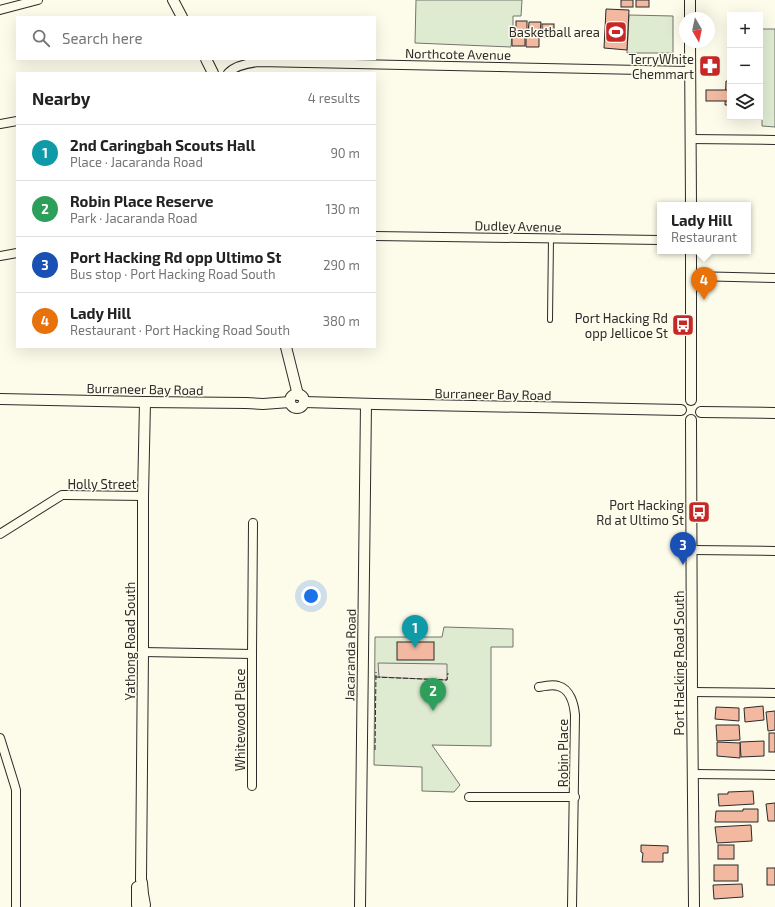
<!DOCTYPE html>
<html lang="en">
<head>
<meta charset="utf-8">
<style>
  body { margin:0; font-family:"Exo 2",sans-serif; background:#f2f2f2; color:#222 }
  .controls { position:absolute; right:12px; top:12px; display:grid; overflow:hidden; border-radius:0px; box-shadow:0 4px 16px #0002 }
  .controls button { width:36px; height:36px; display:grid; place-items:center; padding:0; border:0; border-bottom:1px solid #e0e0e0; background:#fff; color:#222; font:20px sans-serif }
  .compass { position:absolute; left:679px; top:12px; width:36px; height:36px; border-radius:50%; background:#fff; box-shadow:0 4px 16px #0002; rotate:171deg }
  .you { position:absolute; left:311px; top:596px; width:14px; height:14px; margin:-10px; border:3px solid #fff; border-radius:50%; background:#1a73e8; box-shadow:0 0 0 6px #1a73e833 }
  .badge { display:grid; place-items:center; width:26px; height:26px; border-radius:50%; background:#b45309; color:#fff; font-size:13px; font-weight:700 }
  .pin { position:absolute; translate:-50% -33px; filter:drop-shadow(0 1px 2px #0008) }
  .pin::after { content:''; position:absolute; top:21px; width:14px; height:12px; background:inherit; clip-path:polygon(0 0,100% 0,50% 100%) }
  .popup { position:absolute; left:657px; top:202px; width:94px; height:52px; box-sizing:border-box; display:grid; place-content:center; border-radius:0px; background:#fff; filter:drop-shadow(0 1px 3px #0005); font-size:13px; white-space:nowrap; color:#767676 }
  .popup b { font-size:15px; color:#222 }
  .popup::after { content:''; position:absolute; left:50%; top:100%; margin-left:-8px; border:8px solid transparent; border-top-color:#fff }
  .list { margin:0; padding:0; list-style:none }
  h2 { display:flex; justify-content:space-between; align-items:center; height:52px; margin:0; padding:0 16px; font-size:17px }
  h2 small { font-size:13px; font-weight:400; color:#767676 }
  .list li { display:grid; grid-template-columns:26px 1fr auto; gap:12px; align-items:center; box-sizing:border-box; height:56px; padding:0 16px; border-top:1px solid #e0e0e0 }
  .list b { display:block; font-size:15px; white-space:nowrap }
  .list p { margin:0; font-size:13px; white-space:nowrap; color:#767676 }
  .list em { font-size:13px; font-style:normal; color:#767676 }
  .icon { flex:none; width:22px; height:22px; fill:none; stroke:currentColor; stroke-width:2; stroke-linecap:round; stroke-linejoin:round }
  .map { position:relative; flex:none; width:775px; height:907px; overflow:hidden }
  .search { position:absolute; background:#fff; box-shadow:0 4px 16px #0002; left:16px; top:16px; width:360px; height:44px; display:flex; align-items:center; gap:10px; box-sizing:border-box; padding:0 14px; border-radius:0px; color:#767676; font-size:15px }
  .panel { position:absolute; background:#fff; box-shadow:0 4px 16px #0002; left:16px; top:72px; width:360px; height:276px; border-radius:0px }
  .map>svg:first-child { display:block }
  .green { fill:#deebd1; stroke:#74746e }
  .parking { fill:#eceadb; stroke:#74746e }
  .building { fill:#f2b8a0; stroke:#2b2b2b }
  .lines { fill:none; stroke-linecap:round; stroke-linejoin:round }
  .service-casing { stroke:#2b2b2b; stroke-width:6 }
  .minor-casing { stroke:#2b2b2b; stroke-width:10 }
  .tertiary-casing { stroke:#2b2b2b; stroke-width:12 }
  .service { stroke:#fdfbea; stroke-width:4 }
  .minor { stroke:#fdfbea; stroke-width:8 }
  .tertiary { stroke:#fdfbea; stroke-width:10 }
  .fence { stroke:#2b2b2b; stroke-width:1; stroke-dasharray:5 2; stroke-linecap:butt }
  .labels { text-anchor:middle; stroke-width:3; stroke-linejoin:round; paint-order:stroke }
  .poi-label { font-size:13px; fill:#2b2b2b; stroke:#fdfbea; text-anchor:end }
  .street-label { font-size:13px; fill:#2b2b2b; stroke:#fdfbea }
</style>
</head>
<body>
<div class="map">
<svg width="775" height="907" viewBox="0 0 775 907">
  <rect width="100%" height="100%" fill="#fdfbea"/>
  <g class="green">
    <polygon points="416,0 522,0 521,16 513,16 513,34 512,34 511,47 415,43"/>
    <polygon points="629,15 673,16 673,53 627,53"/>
    <polygon points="761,29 775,29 775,127 762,126 762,70 760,69 760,51 761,50"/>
    <polygon points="444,627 513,629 513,647 491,647 491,746 432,745 460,785 454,792 422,791 422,767 374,765 375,637 442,637"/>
  </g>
  <polygon class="parking" points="378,663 447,664 447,680 379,677"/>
  <g class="building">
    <rect x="621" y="0" width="12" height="7"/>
    <rect x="636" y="0" width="13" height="7"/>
    <polygon points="606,9 629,10 627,50 604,48"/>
    <rect x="516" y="21" width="11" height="12"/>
    <polygon points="529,22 541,22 540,34 528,34"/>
    <rect x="542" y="24" width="12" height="13"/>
    <polygon points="512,34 525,35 525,46 512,46"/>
    <polygon points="526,35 539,36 539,47 526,47"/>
    <polygon points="726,81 730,81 730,105 725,105"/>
    <rect x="706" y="90" width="22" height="11"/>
    <rect x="397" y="642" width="37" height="18"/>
    <polygon points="763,706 764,720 745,722 744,708"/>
    <polygon points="716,707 739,708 739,721 715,719"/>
    <polygon points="775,711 775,730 768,731 766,712"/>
    <polygon points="716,725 739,725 740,740 717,741"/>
    <rect x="769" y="733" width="6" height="19"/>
    <polygon points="764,741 764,756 741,757 740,742"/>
    <polygon points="717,742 740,743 740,758 717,756"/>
    <polygon points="753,791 754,804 719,806 718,794 728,794 728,792"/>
    <polygon points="775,803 775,821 768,821 766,804"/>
    <polygon points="743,809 758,809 758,822 715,822 716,811 743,811"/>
    <polygon points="751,825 752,841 717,843 715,827"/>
    <polygon points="641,845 668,846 668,853 663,853 663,862 642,862 643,853 641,852"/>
    <rect x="718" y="845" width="16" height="14"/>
    <rect x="714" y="865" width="24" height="16"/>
    <rect x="767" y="868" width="8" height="17"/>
    <polygon points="742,884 743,897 714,899 713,885"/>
  </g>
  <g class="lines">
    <g class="service-casing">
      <polyline id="service" points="550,320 551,238"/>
    </g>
    <g class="minor-casing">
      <g id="minor">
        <polyline points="0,10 38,0"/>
        <path d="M228,73C236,65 249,63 259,62L690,71"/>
        <polyline points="0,124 17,121"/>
        <polyline points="690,139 775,140"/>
        <polyline points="375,236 660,240"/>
        <polyline points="0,256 17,253"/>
        <polyline points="691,276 775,278"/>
        <polyline points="0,534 62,495 67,495 143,496"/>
        <polyline points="692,550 775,551"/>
        <polyline points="143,652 252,654 252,786"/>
        <polyline points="252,654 253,523"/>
        <path d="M539,687C544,686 553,684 558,686C570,689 574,704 575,715L572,907"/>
        <polyline points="692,692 775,693"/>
        <polyline points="0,738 14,783 16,790 16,907"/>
        <polyline points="693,774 775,775"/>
        <polyline points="469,797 575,797"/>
      </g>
    </g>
    <g class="tertiary-casing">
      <g id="tertiary">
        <polyline points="173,0 182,17"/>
        <polyline points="690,18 690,0"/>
        <polyline points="690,42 691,205"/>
        <polyline points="206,59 213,73"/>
        <polyline points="286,347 298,395"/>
        <circle cx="297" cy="401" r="7"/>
        <polyline points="0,399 145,402 246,403 263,404 290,402"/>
        <polyline points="691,400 691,251"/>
        <polyline points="304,402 375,404 681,410"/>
        <polyline points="701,412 775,413"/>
        <polyline points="691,420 692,692 694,906"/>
        <polyline points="137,905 137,887"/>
        <polyline points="145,905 143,894 142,883 141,880 143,652 143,496 145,402"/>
        <polyline points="360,907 366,404"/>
      </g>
    </g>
    <use href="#service" class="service"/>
    <use href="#minor" class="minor"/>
    <use href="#tertiary" class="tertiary"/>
    <g class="fence">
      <polyline points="375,677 447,680 448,673"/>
      <polyline points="375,750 376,672"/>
    </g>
  </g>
  <defs>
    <g id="stadium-square" transform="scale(1.15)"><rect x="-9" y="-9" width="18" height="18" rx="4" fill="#c62828" stroke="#fdfbea"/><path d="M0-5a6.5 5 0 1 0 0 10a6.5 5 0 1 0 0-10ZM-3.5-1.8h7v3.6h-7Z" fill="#fff"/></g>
    <g id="pharmacy-square" transform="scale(1.15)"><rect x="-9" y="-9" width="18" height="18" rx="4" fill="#c62828" stroke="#fdfbea"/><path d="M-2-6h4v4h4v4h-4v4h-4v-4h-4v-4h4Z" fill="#fff"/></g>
    <g id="bus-square" transform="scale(1.15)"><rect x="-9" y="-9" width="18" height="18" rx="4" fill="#c62828" stroke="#fdfbea"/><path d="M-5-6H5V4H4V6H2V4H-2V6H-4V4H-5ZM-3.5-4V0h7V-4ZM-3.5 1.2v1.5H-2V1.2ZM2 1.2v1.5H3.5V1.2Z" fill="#fff"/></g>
  </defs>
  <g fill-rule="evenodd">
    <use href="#stadium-square" x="616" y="32"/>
    <use href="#pharmacy-square" x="710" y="66"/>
    <use href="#bus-square" x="683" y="325"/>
    <use href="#bus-square" x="699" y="512"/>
  </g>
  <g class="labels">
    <g class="poi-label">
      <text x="600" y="37">Basketball area</text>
      <text x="694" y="64">TerryWhite<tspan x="694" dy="15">Chemmart</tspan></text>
      <text x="668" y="323">Port Hacking Rd<tspan x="668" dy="15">opp Jellicoe St</tspan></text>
      <text x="684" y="510">Port Hacking<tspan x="684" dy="15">Rd at Ultimo St</tspan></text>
    </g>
    <g class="street-label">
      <text transform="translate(458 54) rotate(1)" y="5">Northcote Avenue</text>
      <text transform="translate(518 226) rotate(1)" y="5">Dudley Avenue</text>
      <text transform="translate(145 389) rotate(1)" y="5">Burraneer Bay Road</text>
      <text transform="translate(493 394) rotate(1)" y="5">Burraneer Bay Road</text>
      <text x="102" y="489">Holly Street</text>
      <text transform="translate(130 641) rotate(-90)" y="5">Yathong Road South</text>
      <text transform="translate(350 655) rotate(-89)" y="5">Jacaranda Road</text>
      <text transform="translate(679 663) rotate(-90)" y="5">Port Hacking Road South</text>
      <text transform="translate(240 720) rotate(-90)" y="5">Whitewood Place</text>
      <text transform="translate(563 753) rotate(-90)" y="5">Robin Place</text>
    </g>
  </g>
</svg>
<div class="controls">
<button>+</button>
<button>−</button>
<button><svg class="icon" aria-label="layers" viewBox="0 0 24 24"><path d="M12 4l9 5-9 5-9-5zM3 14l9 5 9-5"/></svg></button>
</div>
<svg class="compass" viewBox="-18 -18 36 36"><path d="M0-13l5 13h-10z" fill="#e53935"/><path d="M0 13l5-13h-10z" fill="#767676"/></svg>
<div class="you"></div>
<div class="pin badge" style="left:415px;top:648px;background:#0f9aa8">1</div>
<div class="pin badge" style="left:433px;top:711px;background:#2e9e5b">2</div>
<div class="pin badge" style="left:683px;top:565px;background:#1a4fb4">3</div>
<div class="pin badge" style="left:704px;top:300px;background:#e8710a">4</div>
<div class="popup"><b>Lady Hill</b>Restaurant</div>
<div class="search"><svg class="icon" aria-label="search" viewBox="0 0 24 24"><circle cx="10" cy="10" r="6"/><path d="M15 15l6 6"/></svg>Search here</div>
<section class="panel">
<h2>Nearby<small>4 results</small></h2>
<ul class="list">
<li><span class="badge" style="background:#0f9aa8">1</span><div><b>2nd Caringbah Scouts Hall</b><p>Place · Jacaranda Road</p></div><em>90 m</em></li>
<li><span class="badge" style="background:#2e9e5b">2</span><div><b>Robin Place Reserve</b><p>Park · Jacaranda Road</p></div><em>130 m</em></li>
<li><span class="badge" style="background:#1a4fb4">3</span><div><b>Port Hacking Rd opp Ultimo St</b><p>Bus stop · Port Hacking Road South</p></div><em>290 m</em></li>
<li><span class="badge" style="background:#e8710a">4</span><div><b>Lady Hill</b><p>Restaurant · Port Hacking Road South</p></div><em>380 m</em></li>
</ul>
</section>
</div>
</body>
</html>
